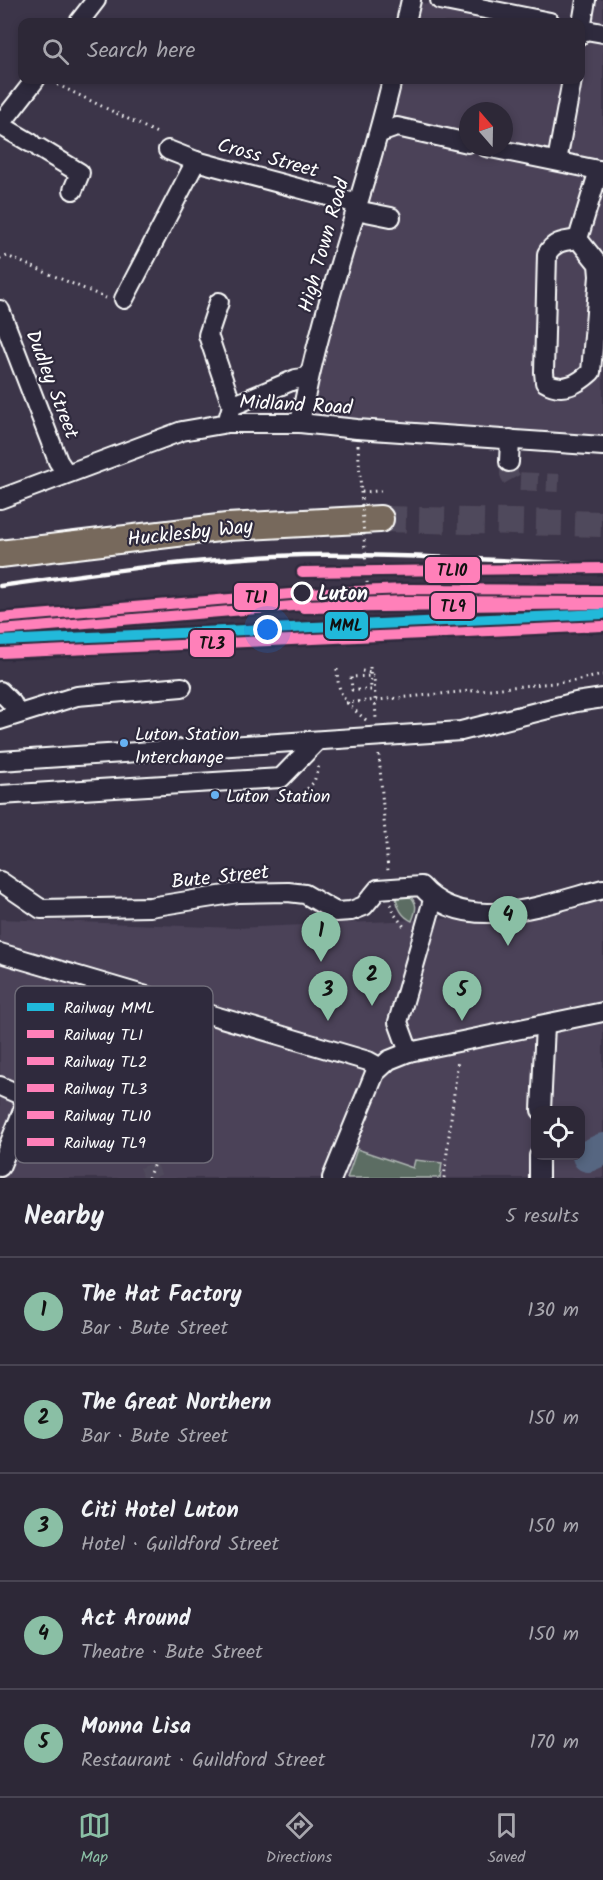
<!DOCTYPE html>
<html lang="en">
<head>
<meta charset="utf-8">
<style>
  body { margin:0; font-family:Kalam,sans-serif; background:#393442; color:#f1f3f6 }
  .controls { position:absolute; right:18px; bottom:18px; display:grid; overflow:hidden; border-radius:12px; box-shadow:0 3px 9px #0003 }
  .controls button { width:54px; height:54px; display:grid; place-items:center; padding:0; border:0; border-bottom:2px solid #484452; background:#2d2837; color:#f1f3f6; font:30px sans-serif }
  .compass { position:absolute; left:459px; top:102px; width:54px; height:54px; border-radius:50%; background:#2d2837; box-shadow:0 3px 9px #0003; rotate:340deg }
  .you { position:absolute; left:268px; top:630px; width:21px; height:21px; margin:-15px; border:4px solid #fff; border-radius:50%; background:#1a73e8; box-shadow:0 0 0 9px #1a73e833 }
  .badge { display:grid; place-items:center; width:39px; height:39px; border-radius:50%; background:#8abfa5; color:#111; font-size:20px; font-weight:700 }
  .pin { position:absolute; translate:-50% -50px; filter:drop-shadow(0 2px 3px #0008) }
  .pin::after { content:''; position:absolute; top:32px; width:21px; height:18px; background:inherit; clip-path:polygon(0 0,100% 0,50% 100%) }
  .list { margin:0; padding:0; list-style:none }
  h2 { display:flex; justify-content:space-between; align-items:center; height:78px; margin:0; padding:0 24px; font-size:26px }
  h2 small { font-size:20px; font-weight:400; color:#a7a6ad }
  .list li { display:grid; grid-template-columns:39px 1fr auto; gap:18px; align-items:center; box-sizing:border-box; height:108px; padding:0 24px; border-top:2px solid #484452 }
  .list b { display:block; font-size:22px; white-space:nowrap }
  .list p { margin:0; font-size:20px; white-space:nowrap; color:#a7a6ad }
  .list em { font-size:20px; font-style:normal; color:#a7a6ad }
  .icon { flex:none; width:33px; height:33px; fill:none; stroke:currentColor; stroke-width:2; stroke-linecap:round; stroke-linejoin:round }
  .map { position:relative; flex:none; width:603px; height:1178px; overflow:hidden }
  .search { position:absolute; background:#2d2837; box-shadow:0 3px 9px #0003; left:18px; right:18px; top:18px; height:66px; display:flex; align-items:center; gap:15px; box-sizing:border-box; padding:0 21px; border-radius:12px; color:#a7a6ad; font-size:22px }
  .sheet { height:618px; background:#2d2837 }
  nav { display:flex; justify-content:space-around; align-items:center; box-sizing:border-box; height:84px; border-top:2px solid #484452; background:#2d2837; font-size:16px; color:#a7a6ad }
  nav a { display:grid; justify-items:center; gap:3px }
  nav .on { color:#8abfa5 }
  .map>svg:first-child { display:block }
  .built { fill:#4b4258; fill-rule:evenodd }
  .green { fill:#5c6d64; stroke:#aeb6b2; stroke-width:1.5 }
  .lines { fill:none; stroke-linecap:round; stroke-linejoin:round }
  .river { stroke:#576681; stroke-width:32 }
  .minor-tunnel { stroke:#50495b; stroke-width:18; stroke-dasharray:18 9; stroke-linecap:butt }
  .highway-tunnel { stroke:#50495b; stroke-width:26; stroke-dasharray:26 13; stroke-linecap:butt }
  .minor-casing { stroke:#fff; stroke-width:22 }
  .highway-casing { stroke:#fff; stroke-width:30 }
  .path { stroke:#fff; stroke-width:3; stroke-dasharray:1.5 4.5; stroke-linecap:butt }
  .minor { stroke:#2f2a3d; stroke-width:18 }
  .highway { stroke:#77695c; stroke-width:26 }
  .rail { stroke:#fff; stroke-width:4.5 }
  .path-bridge { stroke:#fff; stroke-width:3; stroke-dasharray:1.5 4.5; stroke-linecap:butt }
  .rail-1-casing { stroke:#2f2a3d; stroke-width:15 }
  .rail-2-casing { stroke:#2f2a3d; stroke-width:15 }
  .rail-3-casing { stroke:#2f2a3d; stroke-width:15 }
  .rail-4-casing { stroke:#2f2a3d; stroke-width:15 }
  .rail-5-casing { stroke:#2f2a3d; stroke-width:15 }
  .rail-6-casing { stroke:#2f2a3d; stroke-width:15 }
  .rail-1 { stroke:#20b9da; stroke-width:10 }
  .rail-2 { stroke:#ff80b9; stroke-width:10 }
  .rail-3 { stroke:#ff80b9; stroke-width:10 }
  .rail-4 { stroke:#ff80b9; stroke-width:10 }
  .rail-5 { stroke:#ff80b9; stroke-width:10 }
  .rail-6 { stroke:#ff80b9; stroke-width:10 }
  .stop-dot { fill:#2f2a3d; stroke:#fff; stroke-width:3 }
  .bus-dot { fill:#66b1f2; stroke:#2f2a3d; stroke-width:2 }
  .labels { text-anchor:middle; stroke-width:4.5; stroke-linejoin:round; paint-order:stroke }
  .bus-label { font-size:18px; fill:#fff; stroke:#2f2a3d; text-anchor:start }
  .street-label { font-size:20px; fill:#fff; stroke:#2f2a3d }
  .stop-label { font-size:20px; font-weight:bold; fill:#fff; stroke:#2f2a3d; text-anchor:start }
  .key { fill:#2f2a3d; stroke:#6d6a77; stroke-width:1.5 }
  .key-label { font-size:16px; fill:#fff }
  .line-badge { stroke:#2f2a3d; stroke-width:2 }
  .pale-badge-label { font-size:16px; text-anchor:middle; font-weight:bold; fill:#111 }
</style>
</head>
<body>
<div class="map">
<svg width="603" height="1178" viewBox="0 0 603 1178">
  <rect width="100%" height="100%" fill="#3c3549"/>
  <filter id="ink" filterUnits="userSpaceOnUse"><feTurbulence type="fractalNoise" baseFrequency=".0167" numOctaves="2"/><feDisplacementMap in="SourceGraphic" scale="12" xChannelSelector="R" yChannelSelector="G"/><feConvolveMatrix kernelMatrix="1 2 1 2 8 2 1 2 1" color-interpolation-filters="sRGB"/></filter>
  <g filter="url(#ink)">
    <g class="built">
      <path d="M592,0H603V439L308,417L401,80H580L581,39L588,40ZM468,111H504V147H468Z"/>
      <polygon points="418,2 508,22 414,22"/>
      <path d="M603,892V1178H0V919L236,928L505,916ZM536,1110H580V1156H536Z"/>
    </g>
    <g class="green">
      <path d="M408,894C418,903 417,909 412,921C401,916 397,907 396,896Z"/>
      <polygon points="357,1149 413,1168 415,1160 442,1163 440,1178 347,1178"/>
    </g>
    <g class="lines">
      <polyline class="river" points="588,1156 603,1149"/>
      <g class="minor-tunnel">
        <polyline points="509,462 509,474 513,481 559,483"/>
        <polyline points="107,1133 142,1151 153,1178"/>
      </g>
      <polyline class="highway-tunnel" points="380,519 603,524"/>
      <g class="minor-casing">
        <g id="minor">
          <polyline points="440,0 550,22"/>
          <polyline points="79,22 96,0"/>
          <polyline points="406,22 411,0"/>
          <polyline points="580,29 603,33"/>
          <polyline points="580,35 586,0"/>
          <polyline points="0,125 35,80"/>
          <polyline points="0,125 31,143"/>
          <polyline points="380,133 397,127 468,143"/>
          <polyline points="486,147 603,171"/>
          <polyline points="39,148 80,173 73,190"/>
          <polyline points="168,150 196,161 358,204"/>
          <polyline points="557,161 572,80"/>
          <polyline points="356,210 391,217"/>
          <path d="M578,239L598,264L599,276L591,372C578,384 563,393 545,382L544,372L547,254C554,241 565,241 578,239L599,170"/>
          <polyline points="124,299 196,161"/>
          <polyline points="219,302 208,335 232,406"/>
          <polyline points="0,310 58,461 66,473"/>
          <polyline points="229,416 232,406 296,379 308,377"/>
          <path d="M300,423C321,306 365,195 392,80"/>
          <polyline points="509,462 510,439"/>
          <polyline points="0,499 182,431 228,423 300,423 357,429 603,446"/>
          <polyline points="0,691 12,703 17,714"/>
          <polyline points="0,720 77,696 182,687"/>
          <polyline points="0,761 461,731 576,702 603,698"/>
          <polyline points="0,795 281,778 317,741"/>
          <path d="M0,881L41,909L150,907L238,893L288,892L305,894L336,912L351,911L364,906L378,889L421,886C465,937 548,903 603,889"/>
          <polyline points="0,953 368,1061 379,1067"/>
          <polyline points="409,1052 398,1022 433,900"/>
          <polyline points="0,1086 107,1133"/>
          <polyline points="52,1109 68,1068"/>
          <polyline points="541,1110 545,1025"/>
          <polyline points="152,1127 197,1012"/>
          <polyline points="0,1167 28,1098"/>
          <polyline points="332,1178 375,1073 389,1060 409,1052 603,1012"/>
          <polyline points="539,1178 539,1156"/>
        </g>
      </g>
      <g class="highway-casing">
        <polyline id="highway" points="0,554 227,527 380,519"/>
      </g>
      <g class="path">
        <polyline points="52,82 159,134"/>
        <polyline points="0,259 7,256 106,298"/>
        <polyline points="358,445 361,492 381,491"/>
        <path d="M337,669C338,697 345,702 366,720"/>
        <polyline points="362,671 372,673 374,676 376,720"/>
        <polyline points="371,690 352,690 351,677 374,676"/>
        <polyline points="346,703 574,681 603,675"/>
        <polyline points="379,755 388,871"/>
        <polyline points="286,795 301,795 314,782 319,765"/>
        <polyline points="391,904 395,915 406,929"/>
        <polyline points="149,1048 161,1017"/>
        <polyline points="444,1178 458,1059"/>
      </g>
      <use href="#minor" class="minor"/>
      <use href="#highway" class="highway"/>
      <path class="rail" d="M0,586C100,572 202,558 303,555C403,553 503,562 603,564"/>
      <g class="path-bridge">
        <polyline points="361,492 368,596"/>
        <polyline points="370,667 371,690"/>
        <polyline points="148,1178 170,1125"/>
      </g>
      <g class="rail-1-casing">
        <polyline id="rail-1" points="0,641 603,614"/>
      </g>
      <g class="rail-2-casing">
        <polyline id="rail-2" points="0,618 303,593 407,589 603,590"/>
      </g>
      <g class="rail-3-casing">
        <polyline id="rail-3" points="1,630 304,605 407,601 603,602"/>
      </g>
      <g class="rail-4-casing">
        <polyline id="rail-4" points="1,653 603,626"/>
      </g>
      <g class="rail-5-casing">
        <polyline id="rail-5" points="302,572 603,568"/>
      </g>
      <g class="rail-6-casing">
        <polyline id="rail-6" points="303,608 603,604"/>
      </g>
      <use href="#rail-1" class="rail-1"/>
      <use href="#rail-2" class="rail-2"/>
      <use href="#rail-3" class="rail-3"/>
      <use href="#rail-4" class="rail-4"/>
      <use href="#rail-5" class="rail-5"/>
      <use href="#rail-6" class="rail-6"/>
    </g>
  </g>
  <circle class="stop-dot" cx="302" cy="593" r="10"/>
  <g class="bus-dot">
    <circle cx="124" cy="743" r="5"/>
    <circle cx="215" cy="795" r="5"/>
  </g>
  <g class="labels">
    <g class="bus-label">
      <text x="135" y="740">Luton Station<tspan x="135" dy="23">Interchange</tspan></text>
      <text x="226" y="802">Luton Station</text>
    </g>
    <g class="street-label">
      <text transform="translate(268 157) rotate(15)" y="7">Cross Street</text>
      <text transform="translate(323 245) rotate(-74)" y="7">High Town Road</text>
      <text transform="translate(53 384) rotate(69)" y="7">Dudley Street</text>
      <text transform="translate(296 404) rotate(3)" y="7">Midland Road</text>
      <text transform="translate(190 532) rotate(-6)" y="7">Hucklesby Way</text>
      <text transform="translate(220 876) rotate(-6)" y="7">Bute Street</text>
    </g>
    <g class="stop-label">
      <text x="318" y="600">Luton</text>
    </g>
  </g>
  <rect x="15" y="986" width="198" height="177" rx="9" class="key"/>
  <rect x="27" y="1003" width="27" height="8" fill="#20b9da"/>
  <rect x="27" y="1030" width="27" height="8" fill="#ff80b9"/>
  <rect x="27" y="1057" width="27" height="8" fill="#ff80b9"/>
  <rect x="27" y="1084" width="27" height="8" fill="#ff80b9"/>
  <rect x="27" y="1111" width="27" height="8" fill="#ff80b9"/>
  <rect x="27" y="1138" width="27" height="8" fill="#ff80b9"/>
  <g class="key-label">
    <text x="64" y="1013">Railway MML</text>
    <text x="64" y="1040">Railway TL1</text>
    <text x="64" y="1067">Railway TL2</text>
    <text x="64" y="1094">Railway TL3</text>
    <text x="64" y="1121">Railway TL10</text>
    <text x="64" y="1148">Railway TL9</text>
  </g>
  <g class="line-badge">
    <rect x="424" y="556" width="57" height="28" rx="6" fill="#ff80b9"/>
    <rect x="233" y="582" width="46" height="29" rx="6" fill="#ff80b9"/>
    <rect x="430" y="592" width="46" height="28" rx="6" fill="#ff80b9"/>
    <rect x="324" y="611" width="45" height="29" rx="6" fill="#20b9da"/>
    <rect x="189" y="629" width="46" height="29" rx="6" fill="#ff80b9"/>
  </g>
  <g class="pale-badge-label">
    <text x="452" y="576">TL10</text>
    <text x="256" y="603">TL1</text>
    <text x="453" y="612">TL9</text>
    <text x="346" y="631">MML</text>
    <text x="212" y="649">TL3</text>
  </g>
</svg>
<div class="controls">
<button><svg class="icon" aria-label="locate" viewBox="0 0 24 24"><circle cx="12" cy="12" r="6"/><path d="M12 2v4M12 18v4M2 12h4M18 12h4"/></svg></button>
</div>
<svg class="compass" viewBox="-18 -18 36 36"><path d="M0-13l5 13h-10z" fill="#e53935"/><path d="M0 13l5-13h-10z" fill="#a7a6ad"/></svg>
<div class="you"></div>
<div class="pin badge" style="left:321px;top:962px">1</div>
<div class="pin badge" style="left:372px;top:1006px">2</div>
<div class="pin badge" style="left:328px;top:1021px">3</div>
<div class="pin badge" style="left:508px;top:946px">4</div>
<div class="pin badge" style="left:462px;top:1021px">5</div>
<div class="search"><svg class="icon" aria-label="search" viewBox="0 0 24 24"><circle cx="10" cy="10" r="6"/><path d="M15 15l6 6"/></svg>Search here</div>
</div>
<section class="sheet">
<h2>Nearby<small>5 results</small></h2>
<ul class="list">
<li><span class="badge">1</span><div><b>The Hat Factory</b><p>Bar · Bute Street</p></div><em>130 m</em></li>
<li><span class="badge">2</span><div><b>The Great Northern</b><p>Bar · Bute Street</p></div><em>150 m</em></li>
<li><span class="badge">3</span><div><b>Citi Hotel Luton</b><p>Hotel · Guildford Street</p></div><em>150 m</em></li>
<li><span class="badge">4</span><div><b>Act Around</b><p>Theatre · Bute Street</p></div><em>150 m</em></li>
<li><span class="badge">5</span><div><b>Monna Lisa</b><p>Restaurant · Guildford Street</p></div><em>170 m</em></li>
</ul>
</section>
<nav>
<a class="on"><svg class="icon" aria-label="map" viewBox="0 0 24 24"><path d="M3 6l6-2 6 2 6-2v14l-6 2-6-2-6 2zM9 4v14M15 6v14"/></svg>Map</a>
<a><svg class="icon" aria-label="directions" viewBox="0 0 24 24"><path d="M12 3l9 9-9 9-9-9zM9 14v-3h6M13 9l2 2-2 2"/></svg>Directions</a>
<a><svg class="icon" aria-label="saved" viewBox="0 0 24 24"><path d="M7 4h10v16l-5-4-5 4z"/></svg>Saved</a>
</nav>
</body>
</html>
